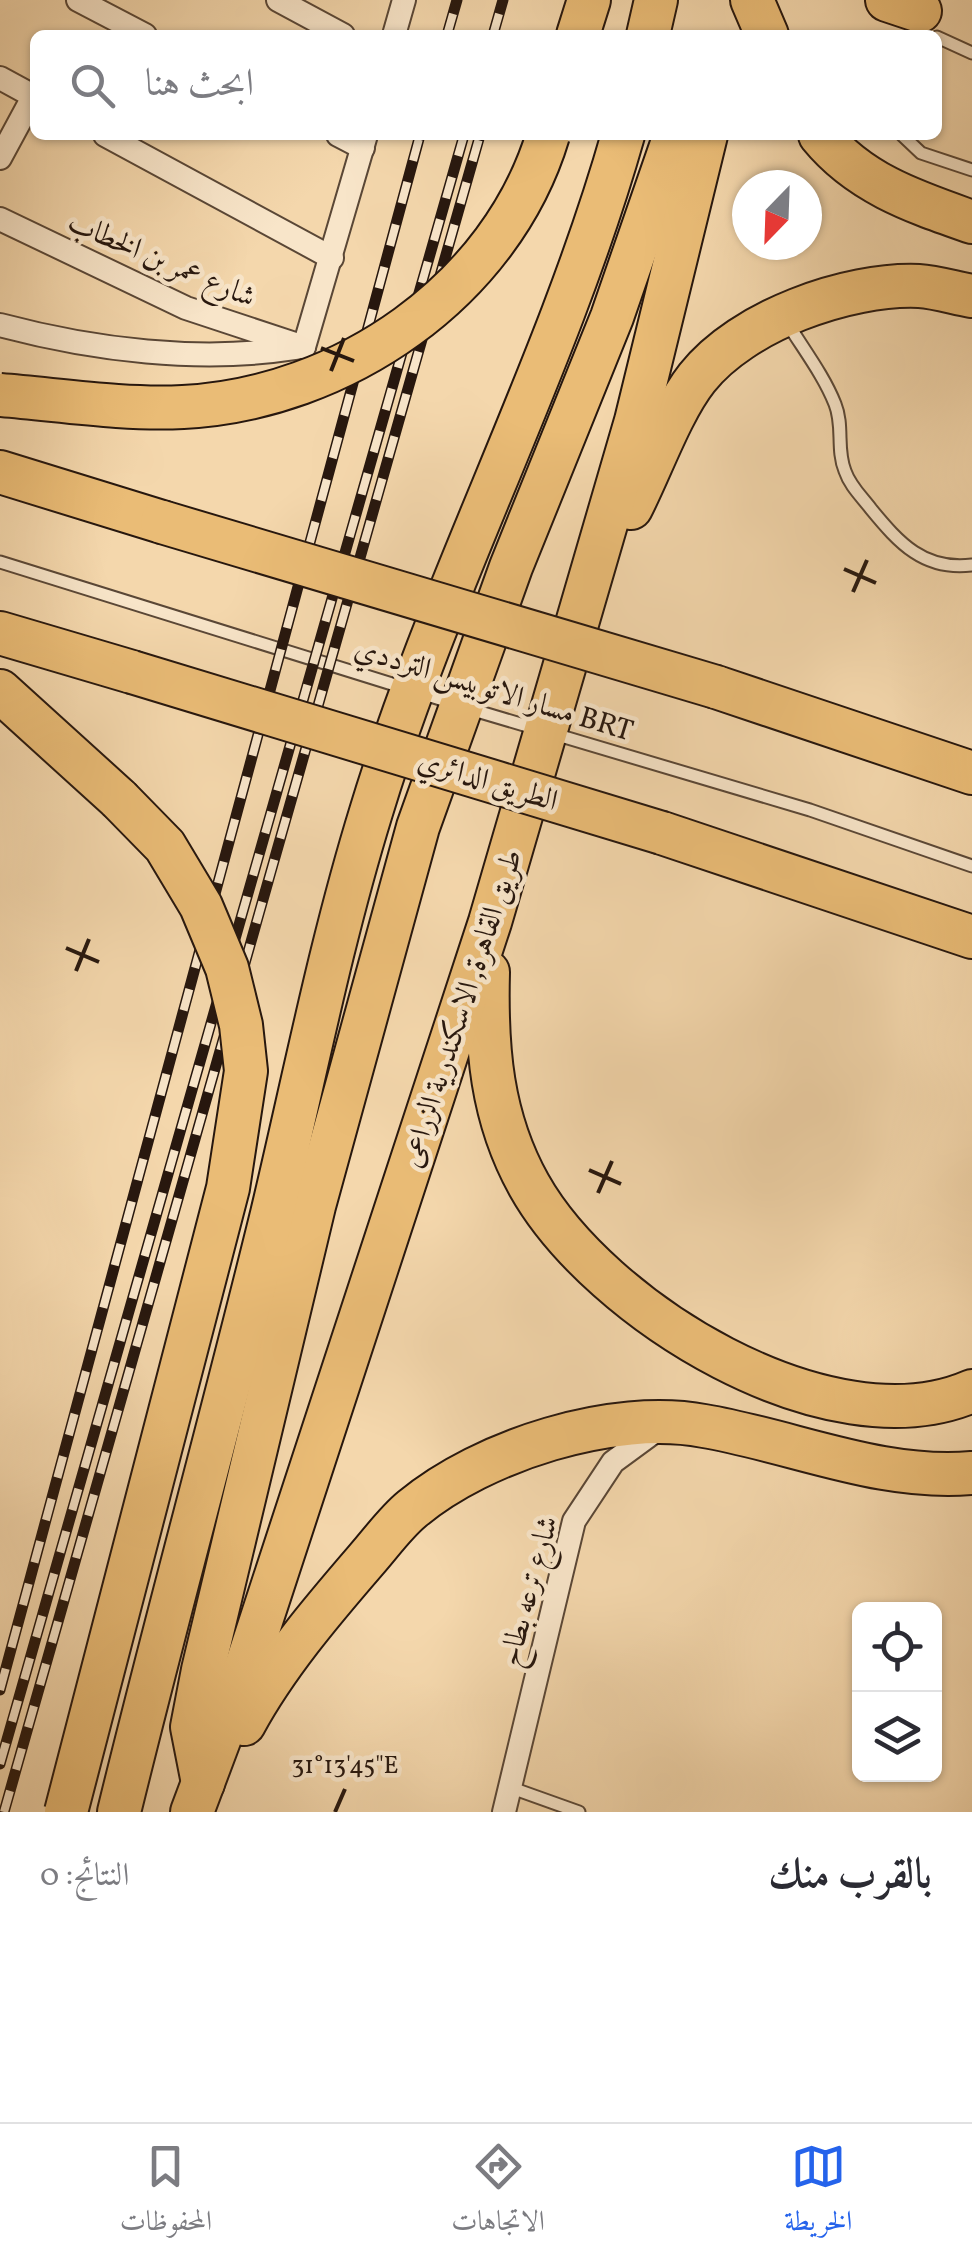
<!DOCTYPE html>
<html lang="ar">
<head>
<meta charset="utf-8">
<style>
  body { margin:0; font-family:Vollkorn,Amiri,serif; background:#f2f2f3; color:#2b2b33; direction:rtl }
  .controls { position:absolute; right:30px; bottom:30px; display:grid; overflow:hidden; border-radius:15px; box-shadow:0 2px 8px #0004 }
  .controls button { width:90px; height:90px; display:grid; place-items:center; padding:0; border:0; border-bottom:2px solid #e1e1e2; background:#fff; color:#2b2b33; font:50px sans-serif }
  .compass { position:absolute; left:732px; top:170px; width:90px; height:90px; border-radius:50%; background:#fff; box-shadow:0 2px 8px #0004; rotate:203deg }
  .list { margin:0; padding:0; list-style:none }
  h2 { display:flex; justify-content:space-between; align-items:center; height:130px; margin:0; padding:0 40px; font-size:42px }
  h2 small { font-size:32px; font-weight:400; color:#7c7c81 }
  .icon { flex:none; width:55px; height:55px; fill:none; stroke:currentColor; stroke-width:2; stroke-linecap:round; stroke-linejoin:round }
  .map { position:relative; flex:none; width:972px; height:1812px; overflow:hidden; direction:ltr }
  .search { position:absolute; background:#fff; box-shadow:0 2px 8px #0004; left:30px; right:30px; top:30px; height:110px; display:flex; align-items:center; gap:25px; box-sizing:border-box; padding:0 35px; border-radius:15px; color:#7c7c81; font-size:38px }
  .sheet { height:310px; background:#fff }
  nav { display:flex; justify-content:space-around; align-items:center; box-sizing:border-box; height:140px; border-top:2px solid #e1e1e2; background:#fff; font-size:28px; color:#7c7c81 }
  nav a { display:grid; justify-items:center; gap:5px }
  nav .on { color:#2563eb }
  .map>svg:first-child { display:block }
  .lines { fill:none; stroke-linecap:round; stroke-linejoin:round }
  .lane-casing { stroke:#5a4736; stroke-width:15 }
  .street-casing { stroke:#5a4736; stroke-width:26 }
  .highway-casing { stroke:#27170e; stroke-width:46 }
  .lane { stroke:#f8e5c9; stroke-width:11 }
  .street { stroke:#f8e5c9; stroke-width:22 }
  .highway { stroke:#eabc76; stroke-width:42 }
  .rail-casing { stroke:#27170e; stroke-width:11 }
  .rail { stroke:#f8e5c9; stroke-width:8; stroke-dasharray:22; stroke-linecap:butt }
  .highway-bridge-casing { stroke:#27170e; stroke-width:46; stroke-linecap:butt }
  .highway-bridge { stroke:#eabc76; stroke-width:42 }
  .ticks { fill:none; stroke:#27170e; stroke-width:4 }
  .labels { text-anchor:middle; stroke-width:9; stroke-linejoin:round; paint-order:stroke }
  .street-label { font-size:30px; fill:#27170e; stroke:#f8e5c9 }
  .ticks-label { font-size:25px; text-anchor:middle; fill:#27170e; stroke:#f8e5c9; stroke-width:9; stroke-linejoin:round; paint-order:stroke }
</style>
</head>
<body>
<div class="map">
<svg width="972" height="1812" viewBox="0 0 972 1812">
  <rect width="100%" height="100%" fill="#f4d7ac"/>
  <filter id="stains"><feTurbulence type="fractalNoise" baseFrequency=".002" numOctaves="4"/><feColorMatrix values="0 0 0 0 .2 0 0 0 0 .09 0 0 0 0 .02 0 0 0 .5 -.17"/></filter>
  <radialGradient id="worn" r=".72"><stop offset=".6" stop-color="#630" stop-opacity="0"/><stop offset="1" stop-color="#630" stop-opacity=".3"/></radialGradient>
  <g class="lines">
    <g class="lane-casing">
      <g id="lane">
        <polyline points="937,37 972,53"/>
        <polyline points="902,135 921,153 972,170"/>
        <path d="M788,324C804,350 824,376 835,404C844,426 836,449 845,471C850,486 862,497 871,509C899,543 924,571 972,565"/>
        <polyline points="0,562 453,703"/>
        <polyline points="470,709 810,810 972,866"/>
        <polyline points="509,1787 579,1812"/>
      </g>
    </g>
    <g class="street-casing">
      <g id="street">
        <polyline points="78,0 145,35"/>
        <polyline points="278,0 343,35"/>
        <polyline points="394,35 404,0"/>
        <polyline points="0,78 35,97"/>
        <polyline points="105,135 332,258"/>
        <polyline points="338,135 363,148"/>
        <polyline points="0,158 33,97"/>
        <polyline points="0,219 186,308 304,347"/>
        <path d="M0,325C94,350 199,363 296,348"/>
        <polyline points="304,347 366,135"/>
        <polyline points="504,1812 574,1521 613,1462 658,1429"/>
      </g>
    </g>
    <g class="highway-casing">
      <g id="highway">
        <polyline points="752,0 767,35"/>
        <polyline points="887,0 920,11"/>
        <polyline points="578,35 589,0"/>
        <polyline points="648,35 656,0"/>
        <path d="M820,135C860,184 915,202 972,222"/>
        <polyline points="0,472 162,522"/>
        <path d="M631,508C651,469 671,411 697,378C742,321 847,283 919,286C936,287 955,293 972,296"/>
        <polyline points="0,633 132,672"/>
        <polyline points="716,687 972,773"/>
        <polyline points="0,691 119,799"/>
        <polyline points="662,833 972,937"/>
        <path d="M488,972C486,1047 491,1117 529,1185C599,1310 829,1453 972,1391"/>
        <path d="M244,1724C276,1665 322,1611 366,1560C381,1543 395,1523 412,1509C483,1450 613,1409 704,1426C793,1441 880,1481 972,1473"/>
        <polyline points="203,1783 192,1727 203,1670 314,1206 418,827 511,567 612,317 675,135"/>
        <path d="M119,1812C168,1612 223,1414 272,1214C304,1080 330,945 371,812C441,581 557,367 623,135"/>
        <polyline points="192,1812 243,1676 490,922 636,421 706,135"/>
      </g>
    </g>
    <use href="#lane" class="lane"/>
    <use href="#street" class="street"/>
    <use href="#highway" class="highway"/>
    <g class="rail-casing">
      <g id="rail">
        <polyline points="447,35 457,0"/>
        <polyline points="493,35 503,0"/>
        <polyline points="0,1690 420,135"/>
        <polyline points="0,1764 464,135"/>
        <polyline points="4,1812 480,135"/>
      </g>
    </g>
    <use href="#rail" class="rail"/>
    <g class="highway-bridge-casing">
      <g id="highway-bridge">
        <path d="M0,395C61,400 123,410 183,407C342,399 501,291 548,135"/>
        <polyline points="162,522 716,687"/>
        <polyline points="132,672 662,833"/>
        <polyline points="66,1812 228,1188 246,1071 241,1025 227,968 201,906 165,846 119,799"/>
      </g>
    </g>
    <use href="#highway-bridge" class="highway-bridge"/>
  </g>
  <path class="ticks" d="M321,348L354,361M331,371L344,338M844,569L876,583M853,592L867,560M66,948L99,962M76,971L89,939M589,1170L621,1184M598,1193L612,1161M335,1812L345,1789"/>
  <g class="labels">
    <g class="street-label">
      <text transform="translate(162 259) rotate(23)" y="10">شارع عمر بن الخطاب</text>
      <text transform="translate(494 689) rotate(17)" y="10">مسار الاتوبيس الترددي BRT</text>
      <text transform="translate(488 780) rotate(17)" y="10">الطريق الدائري</text>
      <text transform="translate(461 1008) rotate(-72)" y="10">طريق القاهرة, الاسكندرية الزراعى</text>
      <text transform="translate(528 1591) rotate(-75)" y="10">شارع ترعه بطاح</text>
    </g>
  </g>
  <g class="ticks-label">
    <text x="345" y="1773">31°13'45"E</text>
  </g>
  <rect width="100%" height="100%" filter="url(#stains)"/>
  <rect width="100%" height="100%" fill="url(#worn)"/>
</svg>
<div class="controls">
<button><svg class="icon" aria-label="locate" viewBox="0 0 24 24"><circle cx="12" cy="12" r="6"/><path d="M12 2v4M12 18v4M2 12h4M18 12h4"/></svg></button>
<button><svg class="icon" aria-label="layers" viewBox="0 0 24 24"><path d="M12 4l9 5-9 5-9-5zM3 14l9 5 9-5"/></svg></button>
</div>
<svg class="compass" viewBox="-18 -18 36 36"><path d="M0-13l5 13h-10z" fill="#e53935"/><path d="M0 13l5-13h-10z" fill="#7c7c81"/></svg>
<div class="search"><svg class="icon" aria-label="search" viewBox="0 0 24 24"><circle cx="10" cy="10" r="6"/><path d="M15 15l6 6"/></svg>ابحث هنا</div>
</div>
<section class="sheet">
<h2>بالقرب منك<small>النتائج: 0</small></h2>
<ul class="list">
</ul>
</section>
<nav>
<a class="on"><svg class="icon" aria-label="map" viewBox="0 0 24 24"><path d="M3 6l6-2 6 2 6-2v14l-6 2-6-2-6 2zM9 4v14M15 6v14"/></svg>الخريطة</a>
<a><svg class="icon" aria-label="directions" viewBox="0 0 24 24"><path d="M12 3l9 9-9 9-9-9zM9 14v-3h6M13 9l2 2-2 2"/></svg>الاتجاهات</a>
<a><svg class="icon" aria-label="saved" viewBox="0 0 24 24"><path d="M7 4h10v16l-5-4-5 4z"/></svg>المحفوظات</a>
</nav>
</body>
</html>
